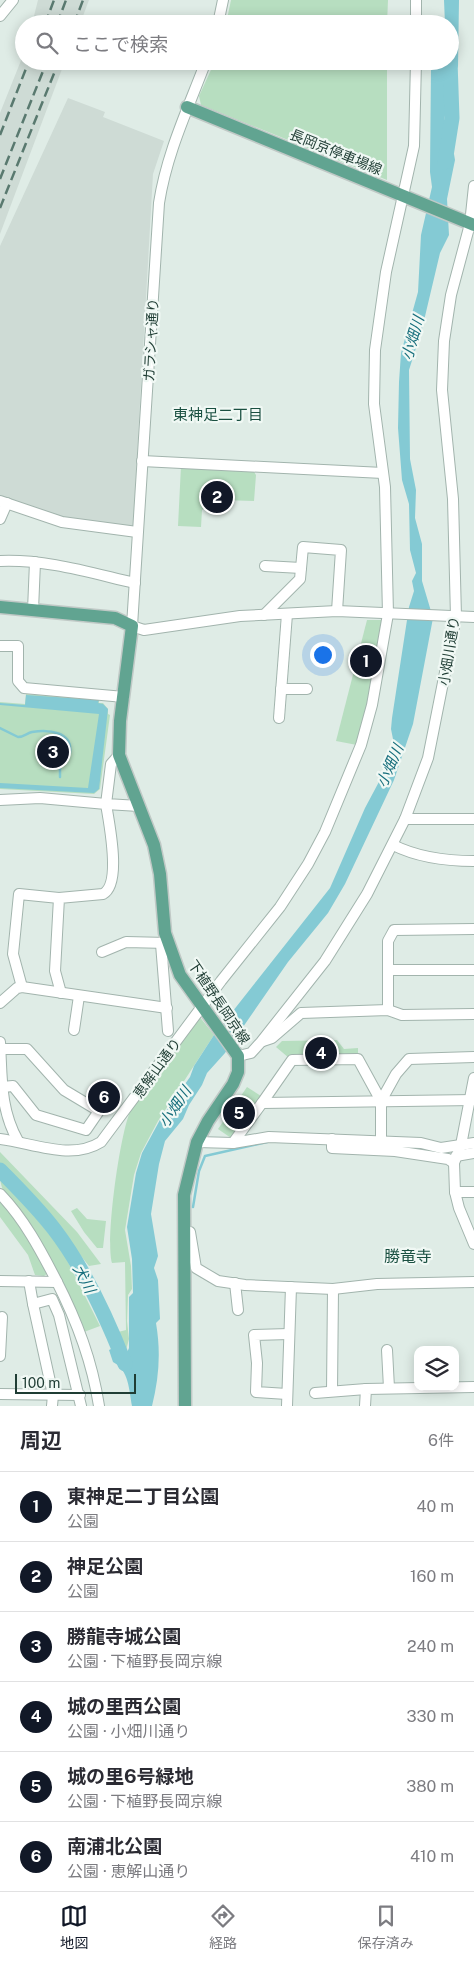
<!DOCTYPE html>
<html lang="ja">
<head>
<meta charset="utf-8">
<style>
  body { margin:0; font-family:"Public Sans","Noto Sans JP",sans-serif; background:#f7f7f7; color:#2b2b33 }
  .controls { position:absolute; right:15px; bottom:15px; display:grid; overflow:hidden; border-radius:10px; box-shadow:0 2px 12px #0003 }
  .controls button { width:45px; height:45px; display:grid; place-items:center; padding:0; border:0; border-bottom:1px solid #e1e1e2; background:#fff; color:#2b2b33; font:25px sans-serif }
  .scale { position:absolute; left:15px; bottom:12px; width:121px; box-sizing:border-box; padding-left:5px; border:2px solid #1f3d34; border-top:0; font-size:14px; line-height:18px; white-space:nowrap; color:#1f3d34; -webkit-text-stroke:4px #f0f8f4; paint-order:stroke }
  .you { position:absolute; left:322px; top:654px; width:18px; height:18px; margin:-12px; border:4px solid #fff; border-radius:50%; background:#1a73e8; box-shadow:0 0 0 8px #1a73e833 }
  .badge { display:grid; place-items:center; width:32px; height:32px; border-radius:50%; background:#111827; color:#fff; font-size:16px; font-weight:700 }
  .pin { position:absolute; translate:-50% -50%; border:2px solid #fff; box-shadow:0 1px 5px #0006 }
  .list { margin:0; padding:0; list-style:none }
  h2 { display:flex; justify-content:space-between; align-items:center; height:65px; margin:0; padding:0 20px; font-size:21px }
  h2 small { font-size:16px; font-weight:400; color:#7c7c81 }
  .list li { display:grid; grid-template-columns:32px 1fr auto; gap:15px; align-items:center; box-sizing:border-box; height:70px; padding:0 20px; border-top:1px solid #e1e1e2 }
  .list b { display:block; font-size:19px; white-space:nowrap }
  .list p { margin:0; font-size:16px; white-space:nowrap; color:#7c7c81 }
  .list em { font-size:16px; font-style:normal; color:#7c7c81 }
  .icon { flex:none; width:28px; height:28px; fill:none; stroke:currentColor; stroke-width:2; stroke-linecap:round; stroke-linejoin:round }
  .map { position:relative; flex:none; width:474px; height:1406px; overflow:hidden }
  .search { position:absolute; background:#fff; box-shadow:0 2px 12px #0003; left:15px; right:15px; top:15px; height:55px; display:flex; align-items:center; gap:12px; box-sizing:border-box; padding:0 18px; border-radius:28px; color:#7c7c81; font-size:19px }
  .sheet { height:485px; background:#fff }
  nav { display:flex; justify-content:space-around; align-items:center; box-sizing:border-box; height:70px; border-top:1px solid #e1e1e2; background:#fff; font-size:14px; color:#7c7c81 }
  nav a { display:grid; justify-items:center; gap:2px }
  nav .on { color:#111827 }
  .map>svg:first-child { display:block }
  .built { fill:#cedbd5 }
  .green { fill:#b7dec0 }
  .water { fill:#84cad4 }
  .lines { fill:none; stroke-linecap:round; stroke-linejoin:round }
  .stream { stroke:#84cad4; stroke-width:2.5 }
  .river { stroke:#84cad4; stroke-width:15 }
  .minor-casing { stroke:#a2b4ad; stroke-width:12 }
  .major-casing { stroke:#c0c9c6; stroke-width:15 }
  .minor { stroke:#fff; stroke-width:10 }
  .major { stroke:#61a491; stroke-width:12 }
  .rail { stroke:#59796f; stroke-width:2.5; stroke-dasharray:10 5; stroke-linecap:butt }
  .labels { text-anchor:middle; stroke-width:4.5; stroke-linejoin:round; paint-order:stroke }
  .street-label { font-size:14px; fill:#1f3d34; stroke:#f0f8f4 }
  .water-label { font-size:15px; font-style:italic; fill:#166e7c; stroke:#f0f8f4 }
  .neighbourhood-label { font-size:15px; fill:#1a5041; stroke:#f0f8f4 }
  .quarter-label { font-size:16px; fill:#1a5041; stroke:#f0f8f4 }
</style>
</head>
<body>
<div class="map">
<svg width="474" height="1406" viewBox="0 0 474 1406">
  <rect width="100%" height="100%" fill="#dfece6"/>
  <g class="built">
    <polygon points="38,0 89,0 80,24 32,24"/>
    <polygon points="24,53 24,61 65,61 0,234 0,113"/>
    <polygon points="68,98 105,112 103,117 164,141 153,174 133,527 63,519 0,498 0,246"/>
  </g>
  <g class="green">
    <polygon points="231,0 388,0 387,24 226,24"/>
    <polygon points="215,61 387,61 387,180 201,105 199,96"/>
    <polygon points="181,466 252,469 256,475 254,501 221,500 202,510 201,527 178,526"/>
    <polygon points="367,620 384,620 368,701 357,745 336,741"/>
    <polygon points="26,694 99,700 99,703 103,703 108,709 108,714 110,715 100,789 94,794 0,789 0,702 25,704"/>
    <path d="M199,1016L214,1035L158,1121L141,1153L134,1175L125,1230L131,1266L132,1289L128,1295L127,1321L129,1339L125,1354L118,1332L126,1330L125,1262L112,1263C105,1240 120,1134 130,1112C144,1082 179,1043 199,1016Z"/>
    <polygon points="337,1040 344,1049 358,1048 358,1057 289,1058 276,1047 282,1041"/>
    <polygon points="102,1085 114,1094 104,1109 95,1104 93,1099"/>
    <polygon points="247,1087 261,1096 231,1138 218,1129"/>
    <polygon points="0,1152 77,1232 101,1264 89,1266 57,1226 0,1164"/>
    <path d="M0,1174L62,1250L100,1326L84,1332C66,1288 47,1248 19,1210C8,1197 0,1192 0,1174Z"/>
    <polygon points="0,1199 14,1216 48,1273 44,1276 35,1275 28,1255 0,1217"/>
    <polygon points="77,1208 87,1219 106,1221 103,1248 97,1248 84,1232 71,1211"/>
  </g>
  <g class="water">
    <path d="M444,0H459L458,66L448,91L444,123L450,155L454,154L455,160L447,199L449,235L440,253L422,329L409,370L410,459L416,490L415,518L422,544V581L433,618L413,724L394,780L345,884L328,913L288,962L225,1053L207,1073L202,1085L189,1105L183,1119L165,1141L159,1164L151,1214L158,1256L154,1268L158,1280L160,1319L156,1323C161,1352 159,1378 152,1406H132C129,1390 129,1370 113,1362L109,1350L121,1344L126,1355L129,1348V1297L133,1293L132,1259L127,1227L136,1173L142,1153L161,1118L190,1077L194,1066L214,1035L330,888L365,808L389,763L394,744L391,729L392,718L409,607L414,591L412,581L416,573L410,550L409,504L402,480L398,428L399,382L401,353L418,292L421,235L432,187L430,172L431,67L434,61H450V24H445Z"/>
    <polygon points="26,695 99,700 98,703 103,704 108,709 99,789 94,793 0,788 0,783 88,788 99,714 0,705 0,703 25,705"/>
  </g>
  <g class="lines">
    <g class="stream">
      <path d="M0,728L18,737C24,737 27,733 32,732C49,729 73,732 70,753L60,761V777"/>
      <polyline points="412,1148 434,1152"/>
      <polyline points="193,1207 199,1171 205,1156 267,1142"/>
    </g>
    <g class="river">
      <polyline points="445,162 452,118 450,61"/>
      <path d="M0,1170C19,1189 38,1208 54,1229C84,1268 107,1318 125,1364"/>
    </g>
    <g class="minor-casing">
      <g id="minor">
        <polyline points="416,0 416,24"/>
        <polyline points="0,16 13,0"/>
        <polyline points="218,24 223,0"/>
        <path d="M206,61C188,109 167,152 159,203L132,626L144,630L240,616L337,611L474,617"/>
        <polyline points="142,461 383,473"/>
        <polyline points="0,501 62,522 137,532"/>
        <polyline points="0,519 7,503"/>
        <path d="M0,561C46,559 91,573 135,583"/>
        <polyline points="265,566 301,568"/>
        <polyline points="33,610 35,562"/>
        <polyline points="264,615 300,579 303,547 341,550 337,611"/>
        <polyline points="0,646 18,646 18,681 24,688 124,697"/>
        <polyline points="281,689 307,689"/>
        <polyline points="279,718 287,614"/>
        <polyline points="119,755 111,764 106,804 139,806"/>
        <path d="M0,800L40,798L106,804C109,823 122,884 103,894L59,898L55,971L61,993"/>
        <polyline points="405,819 474,819"/>
        <path d="M393,845C417,857 447,861 474,861"/>
        <polyline points="161,944 168,1031"/>
        <polyline points="102,952 126,942 167,943"/>
        <polyline points="388,970 474,970"/>
        <polyline points="22,987 13,954 19,894 59,898"/>
        <polyline points="0,1003 17,988 22,987 167,1008"/>
        <polyline points="388,1010 388,941 394,930 474,929"/>
        <polyline points="74,1030 79,996"/>
        <polyline points="263,1041 272,1038 301,1013 388,1010 402,1015 474,1014"/>
        <path d="M0,1042C2,1078 0,1109 18,1141"/>
        <polyline points="0,1049 27,1049 64,1090 99,1111 86,1130 36,1115 13,1086 2,1087"/>
        <polyline points="238,1056 251,1053 261,1042 325,961 367,894 405,819 428,758 456,617 453,499 442,390 444,341 451,295 470,224 474,186"/>
        <polyline points="474,1078 461,1145 454,1163 455,1192 459,1208 474,1244"/>
        <polyline points="381,1101 396,1074 409,1059 474,1057"/>
        <polyline points="262,1103 292,1060 358,1059 381,1101 381,1141"/>
        <path d="M0,1139C33,1143 71,1161 101,1142L221,981L280,907L308,864L325,832L361,745L372,705L388,614L385,487L374,404L375,350L386,272L414,146L416,61"/>
        <polyline points="332,1139 332,1148 395,1151 448,1159 454,1163"/>
        <polyline points="197,1142 233,1143 269,1137 421,1143 441,1148 474,1143"/>
        <polyline points="233,1143 262,1103 474,1100"/>
        <polyline points="456,1156 474,1153"/>
        <polyline points="455,1192 474,1192"/>
        <path d="M0,1194C24,1219 40,1249 56,1280C77,1321 92,1360 99,1406"/>
        <polyline points="190,1232 196,1268 218,1281 245,1285 333,1289 377,1284 474,1282"/>
        <polyline points="0,1281 57,1282"/>
        <polyline points="29,1281 33,1304 52,1299 59,1315 81,1406"/>
        <polyline points="235,1283 238,1310"/>
        <polyline points="33,1304 53,1395 52,1406"/>
        <polyline points="387,1350 389,1388"/>
        <polyline points="0,1356 2,1317"/>
        <polyline points="332,1391 333,1289"/>
        <polyline points="315,1393 366,1389"/>
        <polyline points="0,1394 80,1395"/>
        <polyline points="287,1394 256,1392 257,1363 254,1335 289,1334"/>
        <polyline points="287,1406 291,1287"/>
        <polyline points="365,1406 366,1389 474,1387"/>
      </g>
    </g>
    <g class="major-casing">
      <g id="major">
        <polyline points="187,107 474,225"/>
        <polyline points="0,607 115,618 132,626 120,721 119,755 154,845 160,874 165,933 180,975 238,1056 238,1072 233,1084 208,1121 197,1142 184,1195 185,1406"/>
      </g>
    </g>
    <use href="#minor" class="minor"/>
    <use href="#major" class="major"/>
    <g class="rail">
      <polyline points="45,24 54,0"/>
      <polyline points="57,24 66,0"/>
      <polyline points="74,24 83,0"/>
      <polyline points="0,135 29,61"/>
      <polyline points="0,179 47,61"/>
      <polyline points="0,208 59,61"/>
    </g>
  </g>
  <g class="labels">
    <g class="street-label">
      <text transform="translate(336 152) rotate(22)" y="5">長岡京停車場線</text>
      <text transform="translate(151 340) rotate(-87)" y="5">ガラシャ通り</text>
      <text transform="translate(449 651) rotate(-81)" y="5">小畑川通り</text>
      <text transform="translate(219 1002) rotate(56)" y="5">下植野長岡京線</text>
      <text transform="translate(157 1068) rotate(-54)" y="5">恵解山通り</text>
    </g>
    <g class="water-label">
      <text transform="translate(413 338) rotate(-74)" y="5">小畑川</text>
      <text transform="translate(390 766) rotate(-66)" y="5">小畑川</text>
      <text transform="translate(175 1107) rotate(-56)" y="5">小畑川</text>
      <text transform="translate(84 1279) rotate(62)" y="5">犬川</text>
    </g>
    <g class="neighbourhood-label">
      <text x="218" y="420">東神足二丁目</text>
    </g>
    <g class="quarter-label">
      <text x="408" y="1262">勝竜寺</text>
    </g>
  </g>
</svg>
<div class="controls">
<button><svg class="icon" aria-label="layers" viewBox="0 0 24 24"><path d="M12 4l9 5-9 5-9-5zM3 14l9 5 9-5"/></svg></button>
</div>
<div class="scale">100 m</div>
<div class="you"></div>
<div class="pin badge" style="left:366px;top:661px">1</div>
<div class="pin badge" style="left:217px;top:497px">2</div>
<div class="pin badge" style="left:53px;top:752px">3</div>
<div class="pin badge" style="left:321px;top:1053px">4</div>
<div class="pin badge" style="left:239px;top:1113px">5</div>
<div class="pin badge" style="left:104px;top:1097px">6</div>
<div class="search"><svg class="icon" aria-label="search" viewBox="0 0 24 24"><circle cx="10" cy="10" r="6"/><path d="M15 15l6 6"/></svg>ここで検索</div>
</div>
<section class="sheet">
<h2>周辺<small>6件</small></h2>
<ul class="list">
<li><span class="badge">1</span><div><b>東神足二丁目公園</b><p>公園</p></div><em>40 m</em></li>
<li><span class="badge">2</span><div><b>神足公園</b><p>公園</p></div><em>160 m</em></li>
<li><span class="badge">3</span><div><b>勝龍寺城公園</b><p>公園 · 下植野長岡京線</p></div><em>240 m</em></li>
<li><span class="badge">4</span><div><b>城の里西公園</b><p>公園 · 小畑川通り</p></div><em>330 m</em></li>
<li><span class="badge">5</span><div><b>城の里6号緑地</b><p>公園 · 下植野長岡京線</p></div><em>380 m</em></li>
<li><span class="badge">6</span><div><b>南浦北公園</b><p>公園 · 恵解山通り</p></div><em>410 m</em></li>
</ul>
</section>
<nav>
<a class="on"><svg class="icon" aria-label="map" viewBox="0 0 24 24"><path d="M3 6l6-2 6 2 6-2v14l-6 2-6-2-6 2zM9 4v14M15 6v14"/></svg>地図</a>
<a><svg class="icon" aria-label="directions" viewBox="0 0 24 24"><path d="M12 3l9 9-9 9-9-9zM9 14v-3h6M13 9l2 2-2 2"/></svg>経路</a>
<a><svg class="icon" aria-label="saved" viewBox="0 0 24 24"><path d="M7 4h10v16l-5-4-5 4z"/></svg>保存済み</a>
</nav>
</body>
</html>
